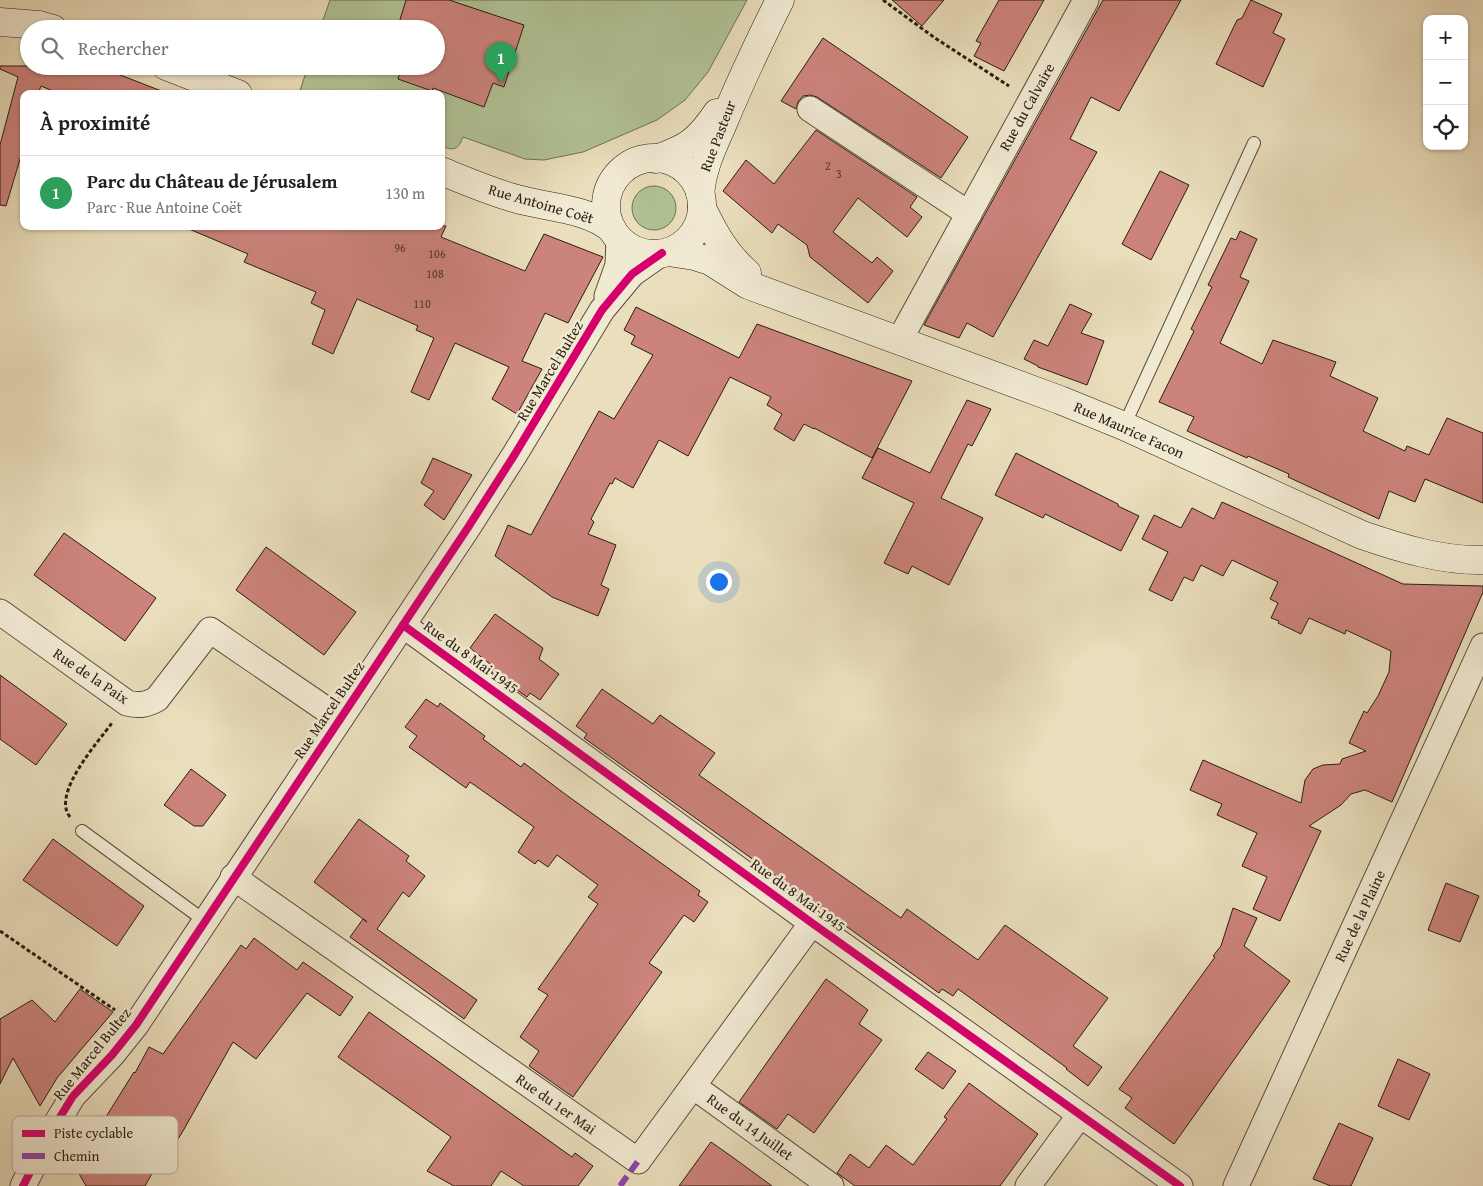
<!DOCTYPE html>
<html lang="fr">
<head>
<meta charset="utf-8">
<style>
  body { margin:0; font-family:"Gentium Book Plus",serif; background:#f6f6f6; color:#202124 }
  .controls { position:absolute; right:15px; top:15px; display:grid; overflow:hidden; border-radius:10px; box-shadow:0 1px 4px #0004 }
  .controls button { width:45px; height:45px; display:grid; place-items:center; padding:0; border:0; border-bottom:1px solid #e0e0e0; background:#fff; color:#202124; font:25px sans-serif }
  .you { position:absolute; left:718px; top:581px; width:18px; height:18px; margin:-12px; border:4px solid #fff; border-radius:50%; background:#1a73e8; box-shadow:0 0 0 8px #1a73e833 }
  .badge { display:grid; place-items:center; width:32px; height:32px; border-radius:50%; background:#d93025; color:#fff; font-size:16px; font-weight:700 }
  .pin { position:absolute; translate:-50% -41px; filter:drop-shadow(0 1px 2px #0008) }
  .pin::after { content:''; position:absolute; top:26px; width:18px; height:15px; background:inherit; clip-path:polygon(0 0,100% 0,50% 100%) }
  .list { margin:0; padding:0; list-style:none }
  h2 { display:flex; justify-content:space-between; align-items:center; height:65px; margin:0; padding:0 20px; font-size:21px }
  h2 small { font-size:16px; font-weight:400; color:#757577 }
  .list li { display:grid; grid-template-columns:32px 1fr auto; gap:15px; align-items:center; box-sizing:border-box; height:75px; padding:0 20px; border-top:1px solid #e0e0e0 }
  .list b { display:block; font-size:19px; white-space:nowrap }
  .list p { margin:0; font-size:16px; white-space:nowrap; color:#757577 }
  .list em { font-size:16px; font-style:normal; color:#757577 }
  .icon { flex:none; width:28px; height:28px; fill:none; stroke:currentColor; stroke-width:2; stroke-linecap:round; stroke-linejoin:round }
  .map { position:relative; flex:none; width:1483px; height:1186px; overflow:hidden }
  .search { position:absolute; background:#fff; box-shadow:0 1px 4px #0004; left:20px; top:20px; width:425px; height:55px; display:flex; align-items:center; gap:12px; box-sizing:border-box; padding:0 18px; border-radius:28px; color:#757577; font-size:19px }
  .panel { position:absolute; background:#fff; box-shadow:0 1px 4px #0004; left:20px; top:90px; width:425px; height:140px; border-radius:10px }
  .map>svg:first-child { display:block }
  .green { fill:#b1c295; stroke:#6c7053 }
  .building { fill:#cc837c; stroke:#281d11 }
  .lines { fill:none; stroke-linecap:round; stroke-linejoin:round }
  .lane-casing { stroke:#584d3c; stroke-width:14 }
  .street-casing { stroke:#584d3c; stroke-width:27 }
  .secondary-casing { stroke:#281d11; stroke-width:29 }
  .path { stroke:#281d11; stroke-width:3; stroke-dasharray:4 2.5; stroke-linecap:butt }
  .lane { stroke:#f1ead3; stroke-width:12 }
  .street { stroke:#f1ead3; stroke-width:25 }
  .secondary { stroke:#f1ead3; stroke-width:28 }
  .quiet { stroke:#8e44ad; stroke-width:6; stroke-dasharray:12 6; stroke-linecap:butt }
  .cycleway-casing { stroke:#f1ead3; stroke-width:11 }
  .cycleway { stroke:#d6006c; stroke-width:8 }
  .labels { text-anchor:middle; stroke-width:5; stroke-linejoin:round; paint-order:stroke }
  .number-label { font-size:12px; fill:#51362c }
  .street-label { font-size:15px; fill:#281d11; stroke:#f1ead3 }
  .key { fill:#f1ead3; stroke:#b5ac99; stroke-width:1 }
  .key-label { font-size:14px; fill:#281d11 }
</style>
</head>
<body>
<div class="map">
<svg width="1483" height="1186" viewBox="0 0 1483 1186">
  <rect width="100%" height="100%" fill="#eadebc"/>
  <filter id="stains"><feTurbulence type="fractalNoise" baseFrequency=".004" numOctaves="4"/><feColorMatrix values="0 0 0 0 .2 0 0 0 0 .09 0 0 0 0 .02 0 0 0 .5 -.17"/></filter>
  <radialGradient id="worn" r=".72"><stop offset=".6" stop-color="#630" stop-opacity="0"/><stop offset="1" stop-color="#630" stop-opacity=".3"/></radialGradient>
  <g class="green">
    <path d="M330,0H747L708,72L685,100L657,120L583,152L544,160L525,159L463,137C458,150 454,151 441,146V94H299L308,66H436V29H320Z"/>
    <circle cx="654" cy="208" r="22"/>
  </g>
  <g class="building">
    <polygon points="406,0 449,0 524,25 504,87 493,83 484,107 433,88 432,91 398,79 402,66 436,66 436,29 400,29 401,23 399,23"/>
    <polygon points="892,0 944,0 922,26"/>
    <polygon points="999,0 1044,0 1004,71 974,56 981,43 976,41"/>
    <polygon points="1103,0 1181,0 1119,111 1091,97 1070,139 1097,152 993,337 967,323 959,338 924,325"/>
    <polygon points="1251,0 1282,14 1273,33 1285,39 1263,87 1216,64 1237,20 1242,18"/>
    <polygon points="823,38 968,137 941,178 817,97 810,95 803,96 798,102 796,109 781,101"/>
    <polygon points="0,66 97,66 164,92 164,94 60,94 41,86 38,94 24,94 24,146 6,206 0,205 0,145 18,77 0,69"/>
    <polygon points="816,130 917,197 910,207 922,217 907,237 858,198 833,232 872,263 877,257 893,271 868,303 810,257 807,245 778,224 772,233 723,191 746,160 774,184"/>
    <polygon points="1160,171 1189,185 1151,260 1122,244"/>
    <polygon points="182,226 446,226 441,237 525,271 544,234 603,257 568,323 545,313 522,361 542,369 517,414 492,399 509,367 455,343 429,400 411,392 434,338 416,330 418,326 357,299 333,354 312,344 325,310 311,303 316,292 244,262 248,254"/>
    <polygon points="1240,231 1257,239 1240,277 1249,281 1220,343 1262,364 1273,340 1336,362 1330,376 1378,398 1363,431 1405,451 1407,446 1429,455 1447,418 1483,433 1483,503 1425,479 1415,502 1389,491 1379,519 1288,477 1289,474 1248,456 1247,458 1187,431 1194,417 1159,402 1194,331 1191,329 1212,287 1208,285 1231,238 1236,240"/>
    <polygon points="1070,304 1092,314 1081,333 1104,341 1087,385 1038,367 1038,366 1024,359 1034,340 1048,346"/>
    <polygon points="636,307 739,358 757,324 912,381 872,458 814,428 814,429 804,424 794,441 774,429 782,414 767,405 771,397 730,377 688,456 659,440 633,488 615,478 612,484 610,483 591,519 594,522 588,534 616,545 601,585 609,589 598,616 552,597 495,556 508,525 531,535 599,411 614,419 653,355 631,344 635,336 624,330"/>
    <polygon points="967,400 991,409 972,446 968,444 941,498 983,518 949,585 912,566 908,574 884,563 914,503 862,478 878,448 930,473"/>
    <polygon points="1016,453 1118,504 1118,506 1139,516 1121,551 1045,514 1043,518 995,495"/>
    <polygon points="433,458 472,475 444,520 424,505 434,491 421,483"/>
    <polygon points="1222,502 1403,584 1483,586 1483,592 1392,802 1365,790 1351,794 1341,805 1309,826 1321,831 1280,921 1253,909 1267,877 1242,866 1257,833 1217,815 1222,804 1190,790 1203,760 1301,803 1305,780 1313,769 1323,765 1340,764 1342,759 1366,751 1349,743 1364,711 1367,713 1378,696 1389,672 1391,651 1346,630 1345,634 1309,618 1301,634 1278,623 1279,621 1271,618 1278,603 1270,599 1278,582 1232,560 1223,576 1201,565 1193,581 1184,577 1172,601 1149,590 1168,552 1142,539 1154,515 1181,528 1192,508 1214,519"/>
    <polygon points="64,533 156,598 125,641 34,575"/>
    <polygon points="266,547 356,612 324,655 236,590"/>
    <polygon points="495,614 543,648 539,659 559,674 540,700 530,693 527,697 486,668 490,664 470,648"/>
    <polygon points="0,675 67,724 36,765 0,739"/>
    <polygon points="602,689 653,724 660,715 715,753 699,775 901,918 907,909 978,960 1005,925 1108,998 1073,1046 1102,1067 1088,1086 1066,1069 1067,1068 958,989 953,996 942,989 939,993 584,738 587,734 576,726"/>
    <polygon points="426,699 438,707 440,703 485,736 483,739 521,767 524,763 565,794 700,891 698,895 708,902 694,922 684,915 649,963 662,972 573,1097 529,1066 539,1051 520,1037 548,995 538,989 598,904 588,897 598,885 557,855 548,867 538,860 535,864 518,852 534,827 470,782 466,788 409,747 417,736 405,727"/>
    <polygon points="191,769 226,795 203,826 194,826 164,805"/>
    <polygon points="359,819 409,856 406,861 425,876 409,897 403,892 377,929 477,1000 464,1019 350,937 363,919 367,922 314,882"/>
    <polygon points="53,839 144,906 117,946 23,880"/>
    <polygon points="1446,883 1479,896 1460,942 1428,930"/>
    <polygon points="1233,908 1257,918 1244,946 1290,981 1174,1144 1125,1108 1132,1098 1119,1089 1215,957 1213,956 1221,946"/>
    <polygon points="254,938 297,970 303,962 353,997 340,1016 307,993 256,1059 233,1042 183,1131 173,1147 168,1145 145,1186 86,1186 73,1163 97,1116 104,1120 134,1072 135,1073 149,1047 163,1054 241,945 246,949"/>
    <polygon points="826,979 868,1010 859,1024 882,1040 814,1133 788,1114 777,1129 739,1102"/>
    <polygon points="80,989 113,1012 57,1078 40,1106 13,1058 0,1084 0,1019 32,1000 55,1022"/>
    <polygon points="369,1012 572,1157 575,1153 593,1166 578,1186 524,1186 501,1171 491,1186 454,1186 427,1171 451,1137 338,1057"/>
    <polygon points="928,1052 956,1071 943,1089 915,1069"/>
    <polygon points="1398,1059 1430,1074 1409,1120 1378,1106"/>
    <polygon points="969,1083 1038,1134 1000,1186 855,1186 837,1173 850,1154 869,1168 886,1145 913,1165 947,1119 944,1117"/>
    <polygon points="1339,1123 1373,1138 1351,1186 1331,1186 1313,1179"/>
    <polygon points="711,1142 731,1156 772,1186 679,1186"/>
  </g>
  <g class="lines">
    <g class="lane-casing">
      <g id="lane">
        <polyline points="1124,426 1254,143"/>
        <polyline points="82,831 205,921"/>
      </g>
    </g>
    <g class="street-casing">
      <g id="street">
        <polyline points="810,109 969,214"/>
        <polyline points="607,296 618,265 619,240"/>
        <polyline points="899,341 1086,0"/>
        <path d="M0,612L127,703C139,706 146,705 157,699L210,630L340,719"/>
        <polyline points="403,625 812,923 1180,1186"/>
        <polyline points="233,877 638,1161 812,923"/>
        <polyline points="693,1086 831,1186"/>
        <polyline points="23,1186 49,1135 73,1096 112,1055 136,1025 467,529 515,454 602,310 632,274 662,253"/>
        <polyline points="1028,1186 1080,1115"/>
        <polyline points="1236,1186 1483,646"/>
      </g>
    </g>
    <g class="secondary-casing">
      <g id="secondary">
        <polyline points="0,22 39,25 53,29"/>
        <polyline points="166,66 238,94"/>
        <circle cx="654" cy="206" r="48"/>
        <path d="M656,159C688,148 698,141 717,113"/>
        <path d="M441,171C466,181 491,192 517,199C549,208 586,208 612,229"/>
        <path d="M700,193C703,165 713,147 724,121C741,80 760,40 780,0"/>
        <path d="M702,208C714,233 726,255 747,273"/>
        <path d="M668,252L694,256L710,261L748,285L1060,400L1124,426L1362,535C1400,548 1442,561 1483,560"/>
      </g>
    </g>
    <g class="path">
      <polyline points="883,0 935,38 1009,86"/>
      <path d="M70,817C51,794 98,742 112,723"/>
      <polyline points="0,931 115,1010"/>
    </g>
    <use href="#lane" class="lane"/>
    <use href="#street" class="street"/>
    <use href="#secondary" class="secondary"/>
    <polyline class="quiet" points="620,1186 638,1161"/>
    <g class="cycleway-casing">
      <g id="cycleway">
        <polyline points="403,625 812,923 1180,1186"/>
        <polyline points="23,1186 49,1135 73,1096 112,1055 136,1025 467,529 515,454 602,310 632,274 662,253"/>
      </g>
    </g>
    <use href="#cycleway" class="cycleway"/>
  </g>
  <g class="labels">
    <g class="number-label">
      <text x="828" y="170">2</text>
      <text x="839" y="178">3</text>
      <text x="400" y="252">96</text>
      <text x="437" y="258">106</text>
      <text x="435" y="278">108</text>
      <text x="422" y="308">110</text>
    </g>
    <g class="street-label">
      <text transform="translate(1027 107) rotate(-61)" y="5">Rue du Calvaire</text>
      <text transform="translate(718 136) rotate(-69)" y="5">Rue Pasteur</text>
      <text transform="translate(541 204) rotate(16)" y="5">Rue Antoine Coët</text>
      <text transform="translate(550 371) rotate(-59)" y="5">Rue Marcel Bultez</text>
      <text transform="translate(1129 430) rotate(24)" y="5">Rue Maurice Facon</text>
      <text transform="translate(471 657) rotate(36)" y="5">Rue du 8 Mai 1945</text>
      <text transform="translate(91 676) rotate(34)" y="5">Rue de la Paix</text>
      <text transform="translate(329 710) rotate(-56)" y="5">Rue Marcel Bultez</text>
      <text transform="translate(798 895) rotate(36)" y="5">Rue du 8 Mai 1945</text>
      <text transform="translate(1360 916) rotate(-65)" y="5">Rue de la Plaine</text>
      <text transform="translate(92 1054) rotate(-51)" y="5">Rue Marcel Bultez</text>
      <text transform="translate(556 1104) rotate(35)" y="5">Rue du 1er Mai</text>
      <text transform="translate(750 1127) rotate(36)" y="5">Rue du 14 Juillet</text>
    </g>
  </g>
  <rect x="12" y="1116" width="166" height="58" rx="8" class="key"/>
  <rect x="22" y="1130" width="23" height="7" fill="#d6006c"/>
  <rect x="22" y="1153" width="23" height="6" fill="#8e44ad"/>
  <g class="key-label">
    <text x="54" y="1138">Piste cyclable</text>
    <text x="54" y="1161">Chemin</text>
  </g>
  <rect width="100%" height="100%" filter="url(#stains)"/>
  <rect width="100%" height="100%" fill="url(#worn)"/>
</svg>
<div class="controls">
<button>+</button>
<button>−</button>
<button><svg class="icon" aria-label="locate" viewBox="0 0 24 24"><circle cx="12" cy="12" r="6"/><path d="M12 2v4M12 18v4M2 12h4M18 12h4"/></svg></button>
</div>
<div class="you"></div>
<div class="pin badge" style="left:501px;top:83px;background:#2e9e5b">1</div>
<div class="search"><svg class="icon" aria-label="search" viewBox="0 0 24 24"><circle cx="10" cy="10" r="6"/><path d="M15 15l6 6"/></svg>Rechercher</div>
<section class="panel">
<h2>À proximité<small></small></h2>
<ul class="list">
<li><span class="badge" style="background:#2e9e5b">1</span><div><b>Parc du Château de Jérusalem</b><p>Parc · Rue Antoine Coët</p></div><em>130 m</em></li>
</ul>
</section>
</div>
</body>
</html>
